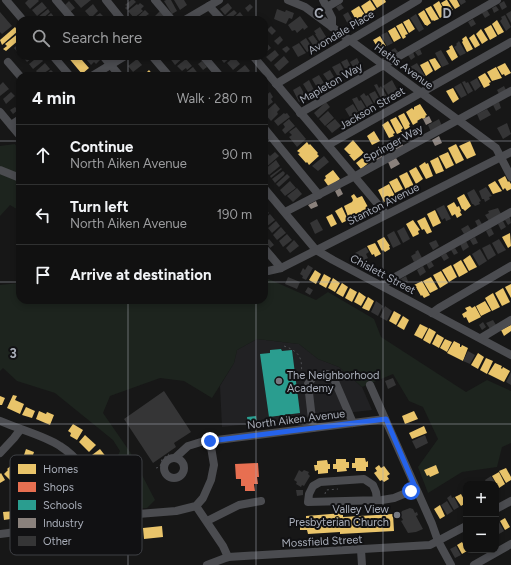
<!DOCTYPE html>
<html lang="en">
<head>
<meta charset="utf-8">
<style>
  body { margin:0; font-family:Figtree,sans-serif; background:#1a1a1a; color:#f1f3f6 }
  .controls { position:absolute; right:12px; bottom:12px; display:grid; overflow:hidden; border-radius:8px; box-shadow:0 2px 6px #0003 }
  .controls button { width:36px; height:36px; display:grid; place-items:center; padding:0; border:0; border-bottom:1px solid #303131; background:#111; color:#f1f3f6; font:20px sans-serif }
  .stop { position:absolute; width:12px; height:12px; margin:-9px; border:3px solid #2563eb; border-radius:50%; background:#fff }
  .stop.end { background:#2563eb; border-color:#fff; box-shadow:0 1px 4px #0008 }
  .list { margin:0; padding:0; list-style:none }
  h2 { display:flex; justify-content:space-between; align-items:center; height:52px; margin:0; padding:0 16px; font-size:17px }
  h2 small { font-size:13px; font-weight:400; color:#9c9d9f }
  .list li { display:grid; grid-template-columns:26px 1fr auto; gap:12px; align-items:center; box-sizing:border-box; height:60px; padding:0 16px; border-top:1px solid #303131 }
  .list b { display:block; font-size:15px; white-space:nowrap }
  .list p { margin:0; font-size:13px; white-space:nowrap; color:#9c9d9f }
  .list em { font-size:13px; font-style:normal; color:#9c9d9f }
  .icon { flex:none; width:22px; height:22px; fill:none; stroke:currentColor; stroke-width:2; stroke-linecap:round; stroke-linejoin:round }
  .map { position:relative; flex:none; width:511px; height:565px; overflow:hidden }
  .search { position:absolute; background:#111; box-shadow:0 2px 6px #0003; left:16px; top:16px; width:252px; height:44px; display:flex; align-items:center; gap:10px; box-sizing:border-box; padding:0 14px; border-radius:12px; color:#9c9d9f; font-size:15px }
  .panel { position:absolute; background:#111; box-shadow:0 2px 6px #0003; left:16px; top:72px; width:252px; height:232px; border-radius:12px }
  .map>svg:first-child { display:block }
  .built { fill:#212123 }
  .green { fill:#1d241e }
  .homes { fill:#e9c46a }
  .shops { fill:#e76f51 }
  .schools { fill:#2a9d8f }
  .industry { fill:#8a817c }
  .building { fill:#353536 }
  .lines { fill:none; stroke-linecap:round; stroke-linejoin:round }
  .path { stroke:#4d4e52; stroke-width:1; stroke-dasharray:2 3; stroke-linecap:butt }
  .minor { stroke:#4b4c50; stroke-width:8 }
  .route { stroke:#2563eb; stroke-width:5 }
  .grid { fill:none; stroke:#a8adb8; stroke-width:1; stroke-opacity:0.55 }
  .poi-dot { fill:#757880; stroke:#111113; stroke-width:1.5 }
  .labels { text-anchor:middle; stroke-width:4; stroke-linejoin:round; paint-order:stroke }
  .street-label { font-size:11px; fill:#a8adb8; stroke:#111113 }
  .poi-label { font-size:11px; fill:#a8adb8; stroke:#111113; text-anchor:start }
  .key { fill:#111113; stroke:#3e4045; stroke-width:1 }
  .key-label { font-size:11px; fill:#a8adb8 }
  .grid-label { font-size:13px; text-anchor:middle; font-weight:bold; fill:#a8adb8; stroke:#111113; stroke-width:4; stroke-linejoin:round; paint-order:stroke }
</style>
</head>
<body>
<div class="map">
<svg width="511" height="565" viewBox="0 0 511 565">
  <rect width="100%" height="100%" fill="#171717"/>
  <polygon class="built" points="257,339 299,344 318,359 339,367 362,387 372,410 222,427 220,386 234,363 237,350"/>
  <g class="green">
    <polygon points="15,144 20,151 20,211 10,205 0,216 0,146"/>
    <polygon points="264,277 316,300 328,292 374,319 381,337 466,392 487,380 511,391 511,443 502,447 497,467 462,472 428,493 418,467 438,439 423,407 409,401 393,374 362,387 339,367 318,359 299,344 257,339 237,350 234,363 212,398 184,381 160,378 110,396 103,413 130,452 155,500 147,508 122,510 122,476 108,478 120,451 113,440 55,393 17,381 3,368 0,371 0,285 20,283 20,300 264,300"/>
  </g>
  <g class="homes">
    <polygon points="370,0 376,9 366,15 361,6"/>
    <polygon points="372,0 385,0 386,2 377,8"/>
    <polygon points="446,0 447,0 453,10 447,13 441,3"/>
    <polygon points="449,0 457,0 460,6 455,9"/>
    <polygon points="439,1 446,14 440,18 433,5"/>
    <polygon points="359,6 365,15 356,20 351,11"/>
    <polygon points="431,6 439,19 434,21 433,20 432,21 425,9"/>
    <polygon points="424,10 431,23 427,26 426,25 425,25 418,14"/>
    <polygon points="409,19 415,29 409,33 403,22"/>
    <polygon points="497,20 504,32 498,35 492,24"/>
    <polygon points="402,23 408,34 405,35 406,37 403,39 396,26"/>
    <polygon points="491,25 497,36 490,40 484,29"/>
    <polygon points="15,27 18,31 2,45 0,40"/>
    <polygon points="395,27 401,38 394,42 388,31"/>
    <polygon points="481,29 488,40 482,44 476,34"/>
    <polygon points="20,32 20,39 6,51 3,49 7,46 5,44"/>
    <polygon points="474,34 480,45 475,48 469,38"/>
    <polygon points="380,36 386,46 379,50 373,40"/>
    <polygon points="466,36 473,49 467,52 462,42 463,41 462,39"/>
    <polygon points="452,45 458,57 452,61 446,51 450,49 449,47"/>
    <polygon points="67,56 84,56 86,58 82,60 89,68 82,74"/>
    <polygon points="435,58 441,67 435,71 429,60"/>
    <polygon points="428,61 433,71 426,76 420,65"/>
    <polygon points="505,63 511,73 505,76 504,74 502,75 497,67"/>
    <polygon points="496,67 502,78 492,81 487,72"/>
    <polygon points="149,70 154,76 143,76"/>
    <polygon points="485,73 491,82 489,83 490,85 484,88 478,77"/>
    <polygon points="453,88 459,99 453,103 446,91"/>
    <polygon points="420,104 427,115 425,116 426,117 423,119 422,118 417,121 418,122 413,125 406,112 412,108 414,110 414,107"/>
    <polygon points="404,113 410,124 409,125 410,127 405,130 398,116"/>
    <polygon points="396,117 403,128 401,130 402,132 397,134 390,120"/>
    <polygon points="388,121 395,133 393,134 394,136 389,138 382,125"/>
    <polygon points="374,131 380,141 372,145 367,136"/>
    <polygon points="353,140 364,153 354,161 349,155 351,154 349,154 344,149"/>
    <polygon points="470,141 476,155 467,159 459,146"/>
    <polygon points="307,142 309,145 310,144 318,153 317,154 319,156 309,165 307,162 306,163 298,154 300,153 297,151"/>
    <polygon points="456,144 464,160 456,164 448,148"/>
    <polygon points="448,152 454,165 446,169 439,156"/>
    <polygon points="366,155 368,158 369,157 371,161 361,169 356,163"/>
    <polygon points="438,157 444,171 436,174 430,161"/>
    <polygon points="425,162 426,164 428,163 433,176 426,179 419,166"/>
    <polygon points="416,167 423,179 416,184 409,171"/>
    <polygon points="333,170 340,179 329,187 324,180 326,178 325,176"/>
    <polygon points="407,172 414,186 406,190 399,176"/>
    <polygon points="505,176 508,182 509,181 511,184 511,189 507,191 505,188 503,190 498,180"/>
    <polygon points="397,178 403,189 395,193 389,182"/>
    <polygon points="495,181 502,191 493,194 488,185"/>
    <polygon points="389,184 395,196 384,202 378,190"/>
    <polygon points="354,194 357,198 362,196 368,207 366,208 368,210 359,215 359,213 358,215 349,219 344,206 352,202 353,200 351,196"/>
    <polygon points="464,194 471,206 465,211 463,209 462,209 457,198"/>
    <polygon points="454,202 457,207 459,206 461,211 460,212 462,215 457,218 455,214 452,216 447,206"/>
    <polygon points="342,207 348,220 342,223 335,211"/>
    <polygon points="435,210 441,223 433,227 427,214"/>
    <polygon points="332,214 337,224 331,227 326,217"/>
    <polygon points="425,217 432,232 427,234 424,229 422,230 417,221"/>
    <polygon points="413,220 420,230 418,231 419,234 413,237 406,224"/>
    <polygon points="510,233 511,246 508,248 502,237"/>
    <polygon points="384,237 390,246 389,246 390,249 385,252 383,250 382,251 377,241"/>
    <polygon points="375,243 381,254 375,257 374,254 372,255 367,246"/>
    <polygon points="470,255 477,267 469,271 463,260"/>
    <polygon points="461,260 468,272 459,277 453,265"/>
    <polygon points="451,265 457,277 449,282 442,270"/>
    <polygon points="315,270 321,274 316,284 309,280"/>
    <polygon points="441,271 448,283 440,288 433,275"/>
    <polygon points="324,274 331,278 326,288 319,284"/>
    <polygon points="431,277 438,289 430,293 423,281"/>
    <polygon points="333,278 340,283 335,292 328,288"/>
    <polygon points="422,281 430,295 424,298 422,295 421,296 417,289 415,291 412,286"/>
    <polygon points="342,283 348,287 343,297 336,293"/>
    <polygon points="511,284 511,298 505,287"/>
    <polygon points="350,288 357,292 352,302 345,298"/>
    <polygon points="503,288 510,302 502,306 495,293"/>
    <polygon points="359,292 366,297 361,306 354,302"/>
    <polygon points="493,293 500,307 492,311 485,298"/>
    <polygon points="368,297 374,301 369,311 362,308"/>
    <polygon points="485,301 491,311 481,316 476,306"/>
    <polygon points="470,306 472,308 475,306 481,317 469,323 466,317 464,318 462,314 467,311 465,308"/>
    <polygon points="394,311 401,315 396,325 389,321"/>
    <polygon points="403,316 409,320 404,330 397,326"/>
    <polygon points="420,324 428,328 422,339 414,335"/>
    <polygon points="511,325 511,331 504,336 501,330"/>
    <polygon points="429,328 436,332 430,344 423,340"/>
    <polygon points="437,334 444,338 439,348 432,344"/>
    <polygon points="445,339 452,342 447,352 440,348"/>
    <polygon points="454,341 460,344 460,347 461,347 462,345 468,348 463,361 447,353"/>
    <polygon points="478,353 484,357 478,369 471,365"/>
    <polygon points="486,358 493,361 487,374 480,370"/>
    <polygon points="495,363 502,366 501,368 502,369 503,367 510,371 504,382 488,374"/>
    <polygon points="13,395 17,396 15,400 24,404 20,414 7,408"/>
    <polygon points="0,396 5,398 2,405 0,405"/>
    <polygon points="26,407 35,411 32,418 22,415"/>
    <polygon points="39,411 46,414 47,412 54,415 50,425 36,419"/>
    <polygon points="414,411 418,419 405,424 402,416"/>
    <polygon points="73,424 83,430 77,440 70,436 71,433 68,431"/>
    <polygon points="424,426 427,433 412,439 409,433"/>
    <polygon points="85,435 96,445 89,452 79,442"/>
    <polygon points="26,449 34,452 32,458 24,455"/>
    <polygon points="100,449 107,458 99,465 92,455"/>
    <polygon points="355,458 365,458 366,462 368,461 368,467 366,467 366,471 356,471 356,468 352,468 352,463 355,463"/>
    <polygon points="336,459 346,459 346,462 349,462 349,468 346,468 347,471 337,472 337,469 333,469 333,464 336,464"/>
    <polygon points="327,460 328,464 330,464 330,469 328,469 328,473 318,474 318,470 315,471 314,465 317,465 317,461"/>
    <polygon points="13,464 21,473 15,478 14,477 10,480 4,474 8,470 7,469"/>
    <polygon points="379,465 381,468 384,466 390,474 387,476 389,479 384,482 382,480 380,481 374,473 377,471 375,468"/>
    <polygon points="436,465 439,473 430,477 429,475 427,476 424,470"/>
    <polygon points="506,468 511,477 511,480 506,483 499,471"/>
    <polygon points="499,472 505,484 499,488 492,476"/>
    <polygon points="1,473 5,480 0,483 0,474"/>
    <polygon points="461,494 466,503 461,506 455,497"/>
    <polygon points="440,505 445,516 440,519 434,509"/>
    <polygon points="15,511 17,518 4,520 3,512"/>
    <polygon points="343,513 343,517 393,514 394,531 340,534 340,532 308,534 307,530 300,530 300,520 306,520 306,516"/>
    <polygon points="505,518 510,527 505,530 500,521"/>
    <polygon points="162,526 163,537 144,539 143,528"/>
    <polygon points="462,542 467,551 462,554 457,545"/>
  </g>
  <polygon class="shops" points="258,463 259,477 257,477 258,484 254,484 255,491 245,491 245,486 241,486 241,479 236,479 235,464"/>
  <g class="schools">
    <polygon points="281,349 282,351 292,350 300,413 269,417 260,354 270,353 270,350"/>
    <polygon points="256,416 257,424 248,426 247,417"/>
  </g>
  <g class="industry">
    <polygon points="429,116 432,122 426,125 423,119"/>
    <polygon points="439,136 442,143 435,146 432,140"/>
    <polygon points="401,142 404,147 397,151 394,146"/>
    <polygon points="379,152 383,158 378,162 374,156"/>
    <polygon points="396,158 400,164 391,169 388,162"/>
    <polygon points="340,188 343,194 338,197 335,191"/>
    <polygon points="316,201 318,206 311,209 308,205"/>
  </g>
  <g class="building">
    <polygon points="28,0 38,0 39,1 30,9 25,3"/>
    <polygon points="74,0 91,0 81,8"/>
    <polygon points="131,0 134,0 136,2 127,10 125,8 127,6 125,5"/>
    <polygon points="166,0 171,0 177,11 172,14 164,1"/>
    <polygon points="174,0 184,0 187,5 180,10"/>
    <polygon points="458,0 465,0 466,2 461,5"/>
    <polygon points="69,1 75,8 70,12 65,5"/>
    <polygon points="504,1 507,7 502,10 499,4"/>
    <polygon points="42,2 47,8 37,16 32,10"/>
    <polygon points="140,3 144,6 141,9 143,11 134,18 128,11 137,4 138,5"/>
    <polygon points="228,3 232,8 225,15 220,9"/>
    <polygon points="93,4 98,11 91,18 85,11"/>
    <polygon points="250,4 253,7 248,12 245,8"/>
    <polygon points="341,4 344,8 339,11 336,7"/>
    <polygon points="496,6 499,10 494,13 492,8"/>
    <polygon points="48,9 50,12 41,20 38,17"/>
    <polygon points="277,9 285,12 286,10 294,13 292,19 289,18 286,24 274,19"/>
    <polygon points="145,10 149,14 146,16 149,19 136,20 135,19"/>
    <polygon points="234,10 237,13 229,20 226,16"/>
    <polygon points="487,10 490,15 485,18 482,13"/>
    <polygon points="160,11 168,20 158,20 155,16"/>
    <polygon points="511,11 511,23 506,14"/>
    <polygon points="0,12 12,26 2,34 0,32"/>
    <polygon points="240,12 243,16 238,20 231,20"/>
    <polygon points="348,12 354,23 349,26 343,15"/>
    <polygon points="51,13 55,18 53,20 43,20"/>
    <polygon points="100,13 103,16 99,20 90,20"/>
    <polygon points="416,14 424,29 419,32 410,18"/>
    <polygon points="505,15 511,27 506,31 500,21 502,19 501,17"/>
    <polygon points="300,16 308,27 304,30 303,28 297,33 295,30 292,31 288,25"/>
    <polygon points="473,19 476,24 471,27 468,22"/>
    <polygon points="271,26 276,31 272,35 267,30"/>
    <polygon points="320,27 328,40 321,44 315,34 316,34 314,31"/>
    <polygon points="387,32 393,43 387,46 381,35"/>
    <polygon points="313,35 320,45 315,48 308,38"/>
    <polygon points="280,36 283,40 278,45 274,41"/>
    <polygon points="306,38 313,49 307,52 300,42"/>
    <polygon points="459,41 466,53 460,56 454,47 457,45 456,44"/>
    <polygon points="20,42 20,53 19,54 14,48"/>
    <polygon points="266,42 271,48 265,53 264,51 264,44"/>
    <polygon points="299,43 306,53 298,57 292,47"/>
    <polygon points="287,46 290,49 286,53 282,49"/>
    <polygon points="395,48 398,52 392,55 390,51"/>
    <polygon points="420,49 422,54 418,56 415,52"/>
    <polygon points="275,50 279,55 271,62 266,57"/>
    <polygon points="441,50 449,64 442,67 435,53"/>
    <polygon points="413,52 415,57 411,60 408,55"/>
    <polygon points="22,56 34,56 27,62"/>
    <polygon points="39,56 43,61 33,69 29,64"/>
    <polygon points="90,56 99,56 101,59 96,64 94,62 91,65 86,59"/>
    <polygon points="170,56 185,56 175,65 169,57"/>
    <polygon points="222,56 232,56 224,63 220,58"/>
    <polygon points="284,56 289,62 279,71 274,65"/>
    <polygon points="234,57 240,64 233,70 227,63"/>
    <polygon points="357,58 362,68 358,70 360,73 358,75 350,62"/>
    <polygon points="137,59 142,65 133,72 128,66"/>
    <polygon points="186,59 192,66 187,70 186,68 182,71 177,66"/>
    <polygon points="347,59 352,69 347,72 341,62"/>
    <polygon points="202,61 207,67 203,70 198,64"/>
    <polygon points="45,63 50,69 40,76 36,71"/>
    <polygon points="340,63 345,73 338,77 332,67"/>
    <polygon points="417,63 425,76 423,77 424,79 421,81 419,79 417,80 410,67"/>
    <polygon points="245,65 250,71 243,76 237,76 235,73"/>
    <polygon points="193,67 199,75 186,76 184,74"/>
    <polygon points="51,70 56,75 43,76"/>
    <polygon points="330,70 334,77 328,81 323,74"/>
    <polygon points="319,75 324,83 322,84 323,86 318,89 312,79"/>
    <polygon points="477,78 481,86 475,91 470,82"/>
    <polygon points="309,80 316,94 311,97 303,84"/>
    <polygon points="392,80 399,93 390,98 383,86"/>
    <polygon points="465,81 466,83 468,82 473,91 468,94 462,82"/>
    <polygon points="3,82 9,89 0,96 0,85"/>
    <polygon points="461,83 467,95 461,98 454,87"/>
    <polygon points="377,84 379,88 381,86 388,98 383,102 374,85"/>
    <polygon points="300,86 305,95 302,96 304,99 299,102 293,90"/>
    <polygon points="504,86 506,90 499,94 497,90"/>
    <polygon points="375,91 380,100 374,103 369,94"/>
    <polygon points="11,92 15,96 6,104 3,99"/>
    <polygon points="270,92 273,97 271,99 273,102 264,109 264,97"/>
    <polygon points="364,93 366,96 368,95 373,104 370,106 371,108 368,109 360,96"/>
    <polygon points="357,97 359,101 361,100 367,110 360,114 352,99"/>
    <polygon points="326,102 330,107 318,118 314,113"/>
    <polygon points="499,102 501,108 496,111 493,105"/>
    <polygon points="275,103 280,109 277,112 278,114 271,121 264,113"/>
    <polygon points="353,104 358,112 355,114 357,116 351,119 345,109"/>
    <polygon points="15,107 18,110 13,114 10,110"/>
    <polygon points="487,109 491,115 480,121 477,114"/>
    <polygon points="328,111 334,118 325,126 319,119"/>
    <polygon points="284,113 285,114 287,113 290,117 278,126 274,121"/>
    <polygon points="289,119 295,126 285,134 282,130 285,127 283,124"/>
    <polygon points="335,119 341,126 332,133 326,126"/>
    <polygon points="439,119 442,126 431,132 428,125"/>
    <polygon points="507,123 511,134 503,139 497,128"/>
    <polygon points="296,127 306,139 297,147 289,137 292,135 289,132"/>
    <polygon points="275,152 279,156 264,169 264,155 267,153 270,156"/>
    <polygon points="324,156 329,162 318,171 312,166"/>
    <polygon points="276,160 280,166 269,175 264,170"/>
    <polygon points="281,168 282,169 271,178 270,176"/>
    <polygon points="283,171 285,173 284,175 275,183 272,179"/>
    <polygon points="287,174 290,177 279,187 276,184"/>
    <polygon points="290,181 296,188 285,196 280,190"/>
    <polygon points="486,187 492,196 489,197 490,199 485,202 484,199 482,199 479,191"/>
    <polygon points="297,188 302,194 293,202 287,196"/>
    <polygon points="474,189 481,201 479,202 480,204 475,206 473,204 472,204 467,193"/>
    <polygon points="444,205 451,219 446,221 445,218 442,220 436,209"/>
    <polygon points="264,207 269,213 264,217"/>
    <polygon points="498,208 501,214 489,221 485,215 489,213 488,211"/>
    <polygon points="270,214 275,220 266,227 264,224 264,219"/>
    <polygon points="510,217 511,223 508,225 505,220"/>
    <polygon points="317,219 323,230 315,234 310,223"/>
    <polygon points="479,219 482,224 478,227 475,221"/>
    <polygon points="276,221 280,226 272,233 268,228"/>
    <polygon points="503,221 506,227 501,230 498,224"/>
    <polygon points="468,225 471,230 464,234 461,229"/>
    <polygon points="281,227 286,233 277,240 273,235"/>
    <polygon points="404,227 410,239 403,243 397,231"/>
    <polygon points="491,228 494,234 489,237 486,231"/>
    <polygon points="394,231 401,244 393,248 387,235"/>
    <polygon points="287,234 292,240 283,247 279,241"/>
    <polygon points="475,237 478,243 473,245 470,240"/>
    <polygon points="269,239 274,245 270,248 266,242"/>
    <polygon points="499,239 506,250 498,254 492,243"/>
    <polygon points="294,240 299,246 290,253 286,248"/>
    <polygon points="436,240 439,246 433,250 429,243"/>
    <polygon points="466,241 469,247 463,251 460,244"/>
    <polygon points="490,244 496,255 488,260 482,248"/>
    <polygon points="366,247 369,252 366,254 368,258 363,261 362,260 360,261 355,253"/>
    <polygon points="455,248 458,253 454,255 451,250"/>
    <polygon points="480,249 487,261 479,266 472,254"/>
    <polygon points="418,250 422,258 414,262 411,256 416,253 415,252"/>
    <polygon points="446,253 449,258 444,261 441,256"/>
    <polygon points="431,261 434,266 429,269 426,263"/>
    <polygon points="308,265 313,268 306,280 302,278 303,276 300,274 303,268 305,270"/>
    <polygon points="423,266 426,272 420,276 417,270"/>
    <polygon points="406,276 408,281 402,285 399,280"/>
    <polygon points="288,277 300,282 297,289 285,284"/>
    <polygon points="308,287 313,290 310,295 305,292"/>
    <polygon points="376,301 383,306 378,316 371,312"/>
    <polygon points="385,306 392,311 387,321 380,317"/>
    <polygon points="493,320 496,325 490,329 486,323"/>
    <polygon points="483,322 486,327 482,330 479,325"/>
    <polygon points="468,351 475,355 470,364 463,361"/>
    <polygon points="511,372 511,385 506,382"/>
    <polygon points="393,378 396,385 388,389 385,381"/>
    <polygon points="164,391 191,432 174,443 176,447 153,463 124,419"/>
    <polygon points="425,435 428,443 416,449 412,441"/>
    <polygon points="299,470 302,472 304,470 309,472 308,474 310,476 304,486 302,485 301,487 296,484 297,482 294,480"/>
    <polygon points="491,476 496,484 487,484 485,480"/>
    <polygon points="296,490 303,490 303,495 297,496"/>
    <polygon points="451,495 452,498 454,497 459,507 454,510 447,498"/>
    <polygon points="447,501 453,511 447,515 441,505"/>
    <polygon points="410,508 413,509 415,513 417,512 418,515 416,516 423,529 416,532 408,533 401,521 403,520 400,515 402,511"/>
    <polygon points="499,522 504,531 499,534 496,529 496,524"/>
    <polygon points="456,546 461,555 455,558 450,549"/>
  </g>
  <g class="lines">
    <g class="path">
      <path d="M284,346C304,353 302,362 301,380"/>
      <polyline points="156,468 160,467 162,459 169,454"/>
      <polyline points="325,494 326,490 338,489"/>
    </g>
    <g class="minor">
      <polyline points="6,0 23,20"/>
      <polyline points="56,0 73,20"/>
      <polyline points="106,0 122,20"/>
      <polyline points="155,0 172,20"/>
      <polyline points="288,0 305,7 496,148 511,177"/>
      <polyline points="323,0 332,18 332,27"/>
      <polyline points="209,6 222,20"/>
      <polyline points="327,7 339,0"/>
      <polyline points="185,20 219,0"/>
      <polyline points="53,56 70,76"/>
      <polyline points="103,56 120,76"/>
      <polyline points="152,56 169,76"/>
      <polyline points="203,56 220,76"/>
      <polyline points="253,56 386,214"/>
      <polyline points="8,62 20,76"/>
      <polyline points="92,76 125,56"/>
      <polyline points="276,84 418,0"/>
      <polyline points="0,112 20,136"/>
      <polyline points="300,113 497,0"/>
      <polyline points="11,125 20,119"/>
      <polyline points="264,128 319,195"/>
      <polyline points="328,145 511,42"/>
      <polyline points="0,170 20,178"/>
      <polyline points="264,188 316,250 333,260 511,355"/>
      <polyline points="285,212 359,174 511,91"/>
      <polyline points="264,248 281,268"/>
      <polyline points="264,271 268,271 281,268 511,152"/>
      <polyline points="381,285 511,212"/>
      <polyline points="432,313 439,308 511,266"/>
      <polyline points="481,338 511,320"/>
      <polyline points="370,385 432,524 438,541 451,565"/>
      <path d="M0,421C18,429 45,436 60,446C76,456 90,474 96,492C98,500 99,509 100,517"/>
      <polyline points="313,428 308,384 314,376 327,374 334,379 353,423"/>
      <polyline points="0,453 14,438 20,430"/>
      <polyline points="176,457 188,446 201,442 385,419"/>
      <circle cx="174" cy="468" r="10"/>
      <polyline points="377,500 376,492 373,485 364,479 320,482 313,486 309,494 308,502 382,500 394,498 416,489"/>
      <polyline points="196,506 223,546 228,557"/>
      <polyline points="496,509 511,501"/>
      <polyline points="207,521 239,505 261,501"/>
      <polyline points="0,534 24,531 62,521 100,517 176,511 196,506 203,498 211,480 214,465 210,441"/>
      <polyline points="361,550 362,565"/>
      <polyline points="207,565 228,557 430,545 466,526"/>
      <polyline points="474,565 511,544"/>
    </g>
  </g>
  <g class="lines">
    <polyline class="route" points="210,441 386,419 416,489 411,491"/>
  </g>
  <path class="grid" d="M128,0V20M256,0V20M383,0V565M128,56V76M256,56V76M0,141H20M264,141H511M0,282H20M264,282H511M128,300V565M256,300V565M0,424H511"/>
  <g class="poi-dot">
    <circle cx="279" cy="381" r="4"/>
    <circle cx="397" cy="515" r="4"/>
  </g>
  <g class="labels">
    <g class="street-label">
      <text transform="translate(341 32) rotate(-31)" y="4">Avondale Place</text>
      <text transform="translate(404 66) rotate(36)" y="4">Heths Avenue</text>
      <text transform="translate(331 83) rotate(-30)" y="4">Mapleton Way</text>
      <text transform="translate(372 108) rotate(-30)" y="4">Jackson Street</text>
      <text transform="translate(393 143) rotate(-29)" y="4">Springer Way</text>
      <text transform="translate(383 204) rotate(-27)" y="4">Stanton Avenue</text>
      <text transform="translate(383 274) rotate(28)" y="4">Chislett Street</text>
      <text transform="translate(296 419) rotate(-7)" y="4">North Aiken Avenue</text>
      <text transform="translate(322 541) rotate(-3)" y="4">Mossfield Street</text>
    </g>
    <g class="poi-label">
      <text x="287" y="379">The Neighborhood<tspan x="287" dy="13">Academy</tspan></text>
      <text x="389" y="513" text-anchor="end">Valley View<tspan x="389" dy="13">Presbyterian Church</tspan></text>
    </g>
  </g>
  <rect x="10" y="455" width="132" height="100" rx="6" class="key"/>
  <rect x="18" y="464" width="18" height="10" fill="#e9c46a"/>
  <rect x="18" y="482" width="18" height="10" fill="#e76f51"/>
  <rect x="18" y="500" width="18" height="10" fill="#2a9d8f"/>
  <rect x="18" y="518" width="18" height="10" fill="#8a817c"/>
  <rect x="18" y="536" width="18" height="10" fill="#353536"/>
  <g class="key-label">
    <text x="43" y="473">Homes</text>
    <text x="43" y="491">Shops</text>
    <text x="43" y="509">Schools</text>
    <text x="43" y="527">Industry</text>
    <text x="43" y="545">Other</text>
  </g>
  <g class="grid-label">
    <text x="319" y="18">C</text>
    <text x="447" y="18">D</text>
    <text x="13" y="358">3</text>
  </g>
</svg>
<div class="controls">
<button>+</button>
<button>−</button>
</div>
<div class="stop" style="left:411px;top:491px"></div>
<div class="stop end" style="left:210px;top:441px"></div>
<div class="search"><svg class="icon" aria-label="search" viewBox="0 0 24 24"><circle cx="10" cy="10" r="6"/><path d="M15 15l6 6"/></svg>Search here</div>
<section class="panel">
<h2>4 min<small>Walk · 280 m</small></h2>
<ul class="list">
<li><svg class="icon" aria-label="ahead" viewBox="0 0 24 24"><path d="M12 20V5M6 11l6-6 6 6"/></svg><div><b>Continue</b><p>North Aiken Avenue</p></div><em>90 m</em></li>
<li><svg class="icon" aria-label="left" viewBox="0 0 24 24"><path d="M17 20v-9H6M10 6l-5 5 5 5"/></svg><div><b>Turn left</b><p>North Aiken Avenue</p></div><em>190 m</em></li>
<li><svg class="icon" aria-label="arrive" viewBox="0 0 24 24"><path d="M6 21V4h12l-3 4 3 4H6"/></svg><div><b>Arrive at destination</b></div></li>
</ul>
</section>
</div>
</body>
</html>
